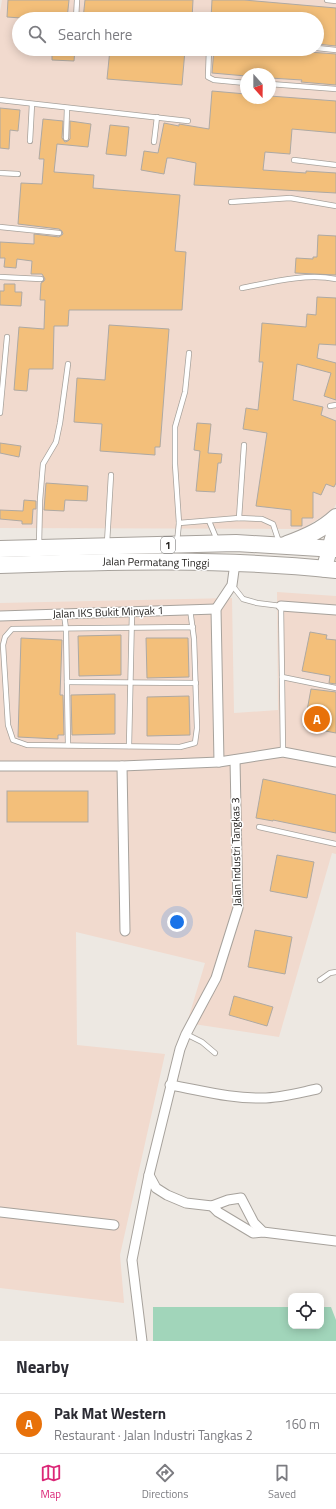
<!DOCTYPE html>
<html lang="en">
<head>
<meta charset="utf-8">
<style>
  body { margin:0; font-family:"Titillium Web",sans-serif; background:#f7f7f7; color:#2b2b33 }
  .controls { position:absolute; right:12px; bottom:12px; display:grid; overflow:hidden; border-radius:8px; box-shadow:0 2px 10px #0003 }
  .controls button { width:36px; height:36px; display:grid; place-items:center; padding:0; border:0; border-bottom:1px solid #e1e1e2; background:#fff; color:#2b2b33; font:20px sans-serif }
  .compass { position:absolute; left:240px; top:68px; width:36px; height:36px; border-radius:50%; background:#fff; box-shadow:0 2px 10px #0003; rotate:159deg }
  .you { position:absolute; left:177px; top:922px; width:14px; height:14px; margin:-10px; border:3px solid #fff; border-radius:50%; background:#1a73e8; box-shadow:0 0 0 6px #1a73e833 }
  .badge { display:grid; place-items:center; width:26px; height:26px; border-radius:50%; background:#db2777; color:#fff; font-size:13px; font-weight:700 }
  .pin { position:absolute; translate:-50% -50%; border:2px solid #fff; box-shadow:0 1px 4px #0006 }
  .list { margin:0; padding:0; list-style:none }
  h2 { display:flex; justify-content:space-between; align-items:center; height:52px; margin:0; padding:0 16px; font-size:17px }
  h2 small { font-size:13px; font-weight:400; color:#7c7c81 }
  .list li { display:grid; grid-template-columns:26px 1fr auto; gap:12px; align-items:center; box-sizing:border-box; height:60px; padding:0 16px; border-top:1px solid #e1e1e2 }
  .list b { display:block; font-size:15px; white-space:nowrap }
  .list p { margin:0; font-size:13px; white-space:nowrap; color:#7c7c81 }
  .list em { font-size:13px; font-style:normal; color:#7c7c81 }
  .icon { flex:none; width:22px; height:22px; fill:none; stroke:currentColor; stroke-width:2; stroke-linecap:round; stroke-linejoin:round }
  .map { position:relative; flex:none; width:336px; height:1341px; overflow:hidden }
  .search { position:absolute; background:#fff; box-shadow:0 2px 10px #0003; left:12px; right:12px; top:12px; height:44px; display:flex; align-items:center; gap:10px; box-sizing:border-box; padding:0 14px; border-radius:22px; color:#7c7c81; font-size:15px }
  .sheet { height:112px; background:#fff }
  nav { display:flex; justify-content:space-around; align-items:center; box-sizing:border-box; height:56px; border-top:1px solid #e1e1e2; background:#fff; font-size:11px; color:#7c7c81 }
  nav a { display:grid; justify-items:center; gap:2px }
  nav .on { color:#db2777 }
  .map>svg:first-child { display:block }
  .industrial { fill:#f1dace; fill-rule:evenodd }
  .green { fill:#a1d5ba }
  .building { fill:#f3bf7a; stroke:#aea9a3 }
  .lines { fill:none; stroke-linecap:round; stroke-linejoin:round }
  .service-casing { stroke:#a7a29c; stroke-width:6 }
  .minor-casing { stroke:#a7a29c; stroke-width:11 }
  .primary-casing { stroke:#a7a29c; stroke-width:17 }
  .trunk-casing { stroke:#a7a29c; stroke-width:18 }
  .service { stroke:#fff; stroke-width:4.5 }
  .minor { stroke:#fff; stroke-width:9 }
  .primary { stroke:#fff; stroke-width:15 }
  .trunk { stroke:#fff; stroke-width:16 }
  .labels { text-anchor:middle; stroke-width:3; stroke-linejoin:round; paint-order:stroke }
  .shield { fill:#fff; stroke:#666564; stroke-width:1 }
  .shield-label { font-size:10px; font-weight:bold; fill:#252321 }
  .street-label { font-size:11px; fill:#252321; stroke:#fff }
</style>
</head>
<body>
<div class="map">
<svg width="336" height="1341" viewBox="0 0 336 1341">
  <rect width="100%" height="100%" fill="#ede8e2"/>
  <g class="industrial">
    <path d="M2,0H336V504L333,510L302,529L0,528V12ZM19,19H317V49H19ZM246,74H270V98H246Z"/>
    <polygon points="277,592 336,596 336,854 332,853 279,1037 187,1023 205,963 76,932 77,1045 165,1054 120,1255 124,1303 0,1288 0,603 232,598 234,713 278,710"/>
  </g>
  <polygon class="green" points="153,1307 291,1307 291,1326 321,1326 321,1307 331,1307 336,1320 336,1341 153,1341"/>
  <g class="building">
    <polygon points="8,0 69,0 67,19 35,19 7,17"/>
    <polygon points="85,0 193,0 192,19 83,19"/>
    <polygon points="212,0 244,0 336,8 336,46 317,44 317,19 211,19"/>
    <polygon points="52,49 75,49 74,61 52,60"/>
    <polygon points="110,49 185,50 182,85 107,79"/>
    <polygon points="214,49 267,49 336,54 336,85 301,82 302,80 270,78 270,74 246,74 246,76 212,73"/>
    <polygon points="212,91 246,94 246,98 270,98 270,96 336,101 336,133 292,129 290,154 265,152 263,170 306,173 306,171 336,173 336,193 194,185 196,163 171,158 167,158 164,174 141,170 144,151 158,153 164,123 179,126 179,124 209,129"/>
    <polygon points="0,108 20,110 18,131 10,130 9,149 0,148"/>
    <polygon points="43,119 63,121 62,138 65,142 68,141 70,139 70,121 91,124 88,147 57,144 54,172 94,175 93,188 180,195 175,251 186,252 182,310 69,310 68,326 54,326 53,369 29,369 27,391 14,390 19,327 44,329 45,300 40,300 41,283 44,281 45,279 42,274 31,274 32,261 17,259 16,268 4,267 5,258 0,258 0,242 34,244 34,234 59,237 63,234 62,231 59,229 18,224 21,183 42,184 44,159 39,159"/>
    <polygon points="110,125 129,127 126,156 106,154"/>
    <polygon points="318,235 336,236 336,275 295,273 296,258 313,259 313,257 317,257"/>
    <polygon points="4,284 15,284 15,292 22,292 21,306 0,305 0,291 4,291"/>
    <polygon points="317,297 336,298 336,345 319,344 317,358 336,363 336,400 324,396 331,373 297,364 293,400 323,407 321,415 336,421 336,483 334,487 326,484 321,495 313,492 313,518 302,518 302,526 291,526 291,510 256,506 267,433 243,429 246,408 258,410 263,362 259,362 262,323 306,327 307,314 316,315"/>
    <polygon points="109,325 169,329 160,447 155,447 155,455 100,451 102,424 74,422 77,378 105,380"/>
    <polygon points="197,423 211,424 208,453 222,454 221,463 218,463 215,492 196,491 200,451 194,450"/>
    <polygon points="0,443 21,446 19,457 0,453"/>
    <polygon points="46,483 88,486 87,501 65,500 64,511 44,510"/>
    <polygon points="24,500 36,501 36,509 33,509 32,524 22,524 22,521 0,519 0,510 23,511"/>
    <polygon points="310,632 327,635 326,639 336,640 336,684 329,683 330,676 302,671"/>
    <polygon points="121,635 121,675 79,676 78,636"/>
    <polygon points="21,638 62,640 60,695 63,695 64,735 58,735 58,739 18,737"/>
    <polygon points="146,638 188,638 189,677 147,678"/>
    <polygon points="311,689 336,692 336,733 304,727"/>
    <polygon points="115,694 115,734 72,735 71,695"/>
    <polygon points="189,696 190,735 147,736 147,697"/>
    <polygon points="263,779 336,795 336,833 273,820 273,821 256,818"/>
    <rect x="7" y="791" width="81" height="31"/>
    <polygon points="277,855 314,862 307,898 270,891"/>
    <polygon points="255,930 292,937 285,974 248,967"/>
    <polygon points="234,996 273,1007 267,1026 229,1015"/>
  </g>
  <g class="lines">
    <g class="service-casing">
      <g id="service">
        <polyline points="327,0 336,1"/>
        <polyline points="76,19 77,0"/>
        <polyline points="317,48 336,50"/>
        <polyline points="209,49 208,77 214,80 246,83"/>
        <polyline points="270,84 336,89"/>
        <polyline points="0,100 188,121"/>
        <polyline points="66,138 67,108"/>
        <polyline points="30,141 32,104"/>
        <polyline points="154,142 157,117"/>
        <polyline points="294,160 336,165"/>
        <polyline points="0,173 18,174"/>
        <polyline points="231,202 290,198 336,206"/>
        <polyline points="0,227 59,233"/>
        <polyline points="0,277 41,279"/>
        <path d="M242,288C272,282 306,273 336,279"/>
        <polyline points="330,406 336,405"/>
        <polyline points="0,413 7,337"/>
        <polyline points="239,518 244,445"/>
        <polyline points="209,521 217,540"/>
        <polyline points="179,523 239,518 262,519 273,524 279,542"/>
        <polyline points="177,542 179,523 175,464 175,427 185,392 189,353"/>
        <polyline points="107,543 111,475"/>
        <polyline points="39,546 40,500 43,464 56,442 60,423 68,364"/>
        <polyline points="232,585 243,599 257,603 281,606 283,752"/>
        <polyline points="190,609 194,639 197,728 195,743 180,747 27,745 13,740 8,725 3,645 5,637 12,629 193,627"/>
        <polyline points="64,614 66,629 68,745"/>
        <polyline points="282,677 336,688"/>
        <polyline points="67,682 196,683"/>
        <polyline points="129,746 132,612"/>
        <polyline points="259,827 336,844"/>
        <polyline points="320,980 330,973 336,972"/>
        <polyline points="186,1034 202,1042 215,1053"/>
      </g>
    </g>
    <g class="minor-casing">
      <g id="minor">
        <polyline points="281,606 336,610"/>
        <polyline points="0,616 216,609"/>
        <polyline points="219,762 216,609 232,585 235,563"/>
        <polyline points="0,766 122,766 219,762 283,752 336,762"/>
        <polyline points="122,766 125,931"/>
        <path d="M170,1085C200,1090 231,1099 262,1098C281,1098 298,1093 317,1089"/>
        <polyline points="149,1175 156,1188 167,1195 186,1203 212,1206 228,1200 241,1198 254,1223 263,1232 336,1241"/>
        <polyline points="212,1206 218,1212 253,1233 263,1232"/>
        <polyline points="0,1212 114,1225"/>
        <polyline points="142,1341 132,1260 149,1175 180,1049 186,1034 216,978 238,908 235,760"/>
      </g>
    </g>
    <g class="primary-casing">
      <polyline id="primary" points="324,569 336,526"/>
    </g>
    <g class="trunk-casing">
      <g id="trunk">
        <path d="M287,544C306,537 322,530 336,517"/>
        <polyline points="0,549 236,543 336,549"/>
        <path d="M0,565C112,561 224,558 336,570"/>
      </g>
    </g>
    <use href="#service" class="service"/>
    <use href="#minor" class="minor"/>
    <use href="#primary" class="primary"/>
    <use href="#trunk" class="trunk"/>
  </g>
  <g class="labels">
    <rect class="shield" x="161" y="537" width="14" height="16" rx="3"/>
    <g class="shield-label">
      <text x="168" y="549">1</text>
    </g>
    <g class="street-label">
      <text transform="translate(156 562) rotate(1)" y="4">Jalan Permatang Tinggi</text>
      <text transform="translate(108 612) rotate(-2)" y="4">Jalan IKS Bukit Minyak 1</text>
      <text transform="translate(236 852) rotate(-91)" y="4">Jalan Industri Tangkas 3</text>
    </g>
  </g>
</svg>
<div class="controls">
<button><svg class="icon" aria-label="locate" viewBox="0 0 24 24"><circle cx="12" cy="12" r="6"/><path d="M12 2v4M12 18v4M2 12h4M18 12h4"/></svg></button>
</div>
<svg class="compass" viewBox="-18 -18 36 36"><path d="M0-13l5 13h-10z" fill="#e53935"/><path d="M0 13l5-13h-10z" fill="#7c7c81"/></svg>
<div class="you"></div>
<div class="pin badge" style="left:317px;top:719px;background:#e8710a">A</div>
<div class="search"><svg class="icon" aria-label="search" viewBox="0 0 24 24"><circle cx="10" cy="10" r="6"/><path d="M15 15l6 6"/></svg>Search here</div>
</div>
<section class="sheet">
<h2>Nearby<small></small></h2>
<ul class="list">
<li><span class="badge" style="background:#e8710a">A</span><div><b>Pak Mat Western</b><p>Restaurant · Jalan Industri Tangkas 2</p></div><em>160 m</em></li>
</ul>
</section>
<nav>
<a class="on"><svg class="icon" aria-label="map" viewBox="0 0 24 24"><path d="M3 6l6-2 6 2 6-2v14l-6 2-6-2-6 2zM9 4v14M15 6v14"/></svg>Map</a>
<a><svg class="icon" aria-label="directions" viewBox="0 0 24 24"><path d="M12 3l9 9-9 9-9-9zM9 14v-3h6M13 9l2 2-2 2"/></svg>Directions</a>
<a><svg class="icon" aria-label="saved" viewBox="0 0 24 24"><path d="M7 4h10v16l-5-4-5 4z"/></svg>Saved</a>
</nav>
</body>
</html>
